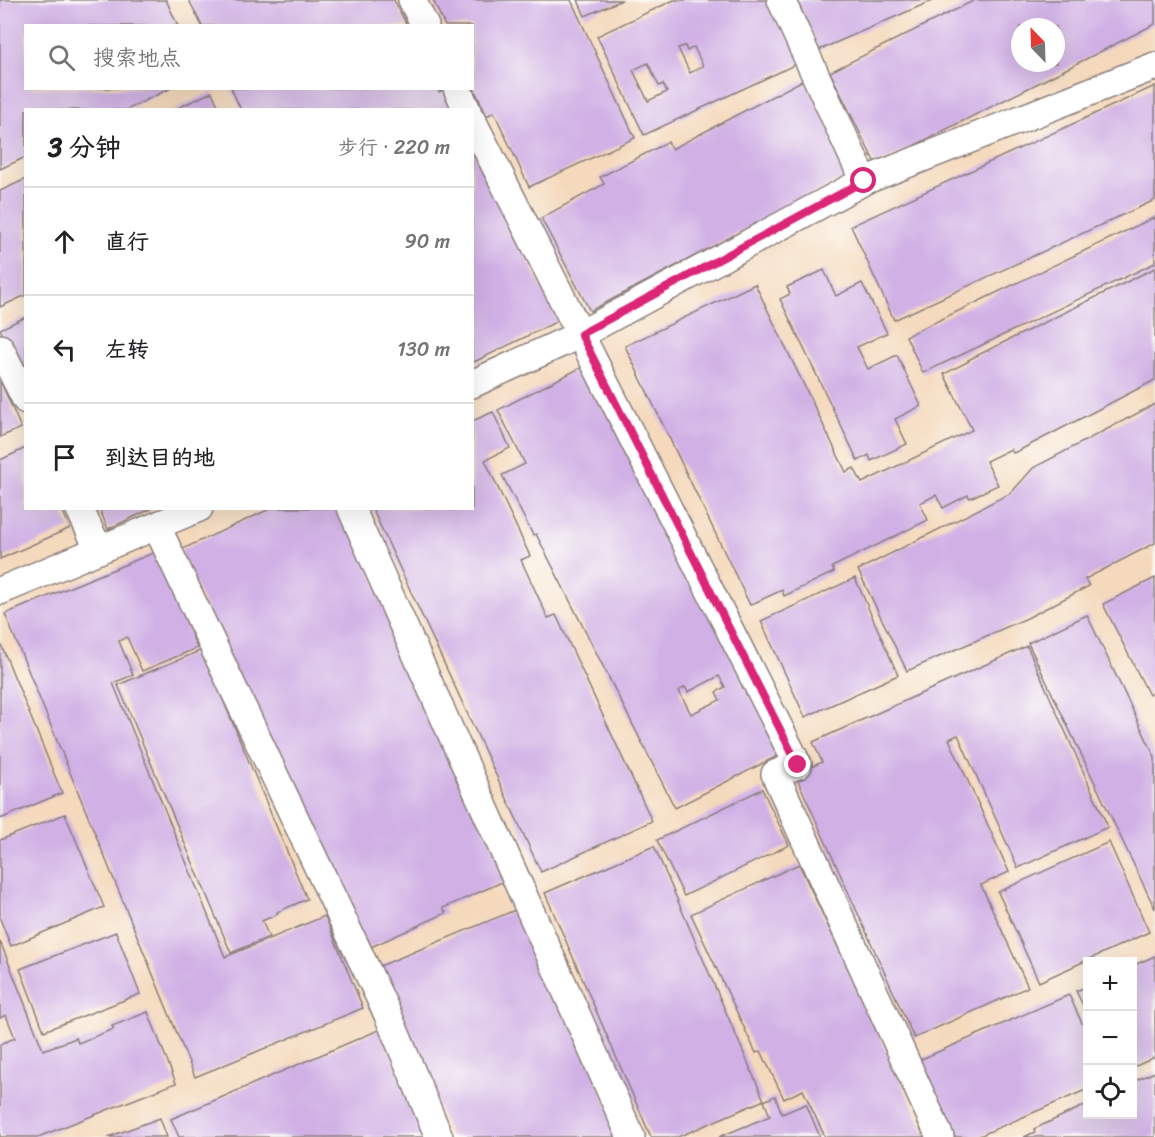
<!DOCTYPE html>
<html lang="zh">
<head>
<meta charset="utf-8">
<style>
  body { margin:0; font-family:Sriracha,"LXGW WenKai TC",sans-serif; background:#f2f2f2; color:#202124 }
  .controls { position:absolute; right:18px; bottom:18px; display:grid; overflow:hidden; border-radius:0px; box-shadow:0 6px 24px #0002 }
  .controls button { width:54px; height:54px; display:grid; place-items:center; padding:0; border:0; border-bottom:2px solid #e0e0e0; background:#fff; color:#202124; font:30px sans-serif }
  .compass { position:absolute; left:1011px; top:18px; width:54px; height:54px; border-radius:50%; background:#fff; box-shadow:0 6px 24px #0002; rotate:337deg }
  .stop { position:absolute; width:18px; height:18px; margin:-14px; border:4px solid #db2777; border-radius:50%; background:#fff }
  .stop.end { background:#db2777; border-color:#fff; box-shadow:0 2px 6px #0008 }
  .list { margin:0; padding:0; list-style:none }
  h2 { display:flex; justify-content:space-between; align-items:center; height:78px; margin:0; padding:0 24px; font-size:26px }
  h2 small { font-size:20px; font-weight:400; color:#757577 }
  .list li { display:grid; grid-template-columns:39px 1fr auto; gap:18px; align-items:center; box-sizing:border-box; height:108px; padding:0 24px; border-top:2px solid #e0e0e0 }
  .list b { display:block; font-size:22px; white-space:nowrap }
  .list em { font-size:20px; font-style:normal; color:#757577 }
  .icon { flex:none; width:33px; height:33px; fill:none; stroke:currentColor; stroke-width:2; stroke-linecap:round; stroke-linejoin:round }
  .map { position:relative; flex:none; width:1155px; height:1137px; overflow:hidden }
  .search { position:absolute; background:#fff; box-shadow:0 6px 24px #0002; left:24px; top:24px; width:450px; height:66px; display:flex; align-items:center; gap:15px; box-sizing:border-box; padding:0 21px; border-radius:0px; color:#757577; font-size:22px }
  .panel { position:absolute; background:#fff; box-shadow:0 6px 24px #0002; left:24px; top:108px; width:450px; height:402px; border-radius:0px }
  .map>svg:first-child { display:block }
  .building { fill:#d0b0e5; fill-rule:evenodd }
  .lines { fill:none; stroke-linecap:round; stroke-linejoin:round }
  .minor-casing { stroke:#8b7e7c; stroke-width:30 }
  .minor { stroke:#fff; stroke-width:27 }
  .route { stroke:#db2777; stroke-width:8 }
</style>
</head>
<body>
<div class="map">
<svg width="1155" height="1137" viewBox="0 0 1155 1137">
  <rect width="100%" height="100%" fill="#fdfcf7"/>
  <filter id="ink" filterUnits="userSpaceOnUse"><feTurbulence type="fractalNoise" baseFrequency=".0167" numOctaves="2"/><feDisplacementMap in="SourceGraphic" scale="12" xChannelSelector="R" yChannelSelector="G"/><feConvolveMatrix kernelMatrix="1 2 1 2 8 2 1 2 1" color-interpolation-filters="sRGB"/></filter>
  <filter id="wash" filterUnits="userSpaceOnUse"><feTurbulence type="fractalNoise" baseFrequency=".008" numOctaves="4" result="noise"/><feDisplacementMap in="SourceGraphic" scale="24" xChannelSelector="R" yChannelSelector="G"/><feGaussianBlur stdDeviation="1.35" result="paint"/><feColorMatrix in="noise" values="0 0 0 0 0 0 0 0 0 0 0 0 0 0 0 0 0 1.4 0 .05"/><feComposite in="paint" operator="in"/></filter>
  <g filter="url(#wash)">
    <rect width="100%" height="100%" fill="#f4d9bc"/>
    <g id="blocks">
      <g class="building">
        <polygon points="0,0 166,0 178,26 26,26 26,88 171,88 126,110 26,110 26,157 0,169"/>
        <polygon points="189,0 394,0 407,26 202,26"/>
        <polygon points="433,0 571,0 635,138 529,187 494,112 487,116 472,84 472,26 445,26"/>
        <polygon points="578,0 622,0 585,16"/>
        <path d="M674,0H774L803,61L644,135L597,36ZM685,46L687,51L694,47L703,66L690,73L678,48ZM648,63L659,86L663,84L667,92L648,101L633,70Z"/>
        <polygon points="797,0 934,0 819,50"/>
        <path d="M975,0H1155V24L876,165L830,72ZM1020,27H1056V63H1020Z"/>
        <polygon points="809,77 858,170 590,311 541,218 604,184 600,177 668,142 672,149"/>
        <polygon points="1155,86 1155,200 894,320 851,226"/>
        <polygon points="231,88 437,88 439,92 445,89 454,110 241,110"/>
        <polygon points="212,92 220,110 173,110"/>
        <polygon points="472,146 558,321 472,363"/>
        <polygon points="26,179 26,295 0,307 0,191"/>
        <polygon points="1155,217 1155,263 923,373 906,336"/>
        <polygon points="1155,268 1155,380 1018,451 1013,453 1011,449 986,461 998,485 970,498 968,495 943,508 936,495 920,503 928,520 832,567 834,572 784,596 782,590 750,605 625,346 755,284 846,472 854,468 862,483 972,430 944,374 969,361 968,360"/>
        <polygon points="824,270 836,296 862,283 887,333 857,347 868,369 897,355 921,406 895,419 907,444 871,461 869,455 858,461 780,299 790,294 787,287"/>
        <polygon points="26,317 26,383 0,329"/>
        <path d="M588,364L785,752L675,808L536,534L533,535L502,475L525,464L498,410ZM719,676L725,687L716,692L720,700L691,714L679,691L685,687L688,692Z"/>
        <polygon points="0,380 21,428 0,437"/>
        <polygon points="1155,404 1155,543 1085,579 1089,586 1027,618 907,671 858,570 1011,493 1033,468"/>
        <polygon points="493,412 510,448 485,460 530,556 521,560 548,618 556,615 652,821 541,872 372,508 472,508 472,421"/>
        <polygon points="26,448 26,508 61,508 70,528 0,559 0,460"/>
        <polygon points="99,508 153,508 108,529"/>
        <polygon points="272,508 343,508 509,879 443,908 446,913 360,952 180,550"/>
        <polygon points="158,551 197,648 142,671 127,637 119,641 133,675 113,683 225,957 325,916 363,1008 195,1077 5,614"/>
        <polygon points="855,578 898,675 805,717 761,621"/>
        <polygon points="1155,578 1155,691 1149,695 1103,604"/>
        <polygon points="1087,615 1155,757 1155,909 1028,643"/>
        <polygon points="0,642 62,793 0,819"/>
        <polygon points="1027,646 1108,827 1018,868 958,735 949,739 1009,872 981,885 1028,987 914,1038 795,774 822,762 813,742"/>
        <polygon points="202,650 307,899 277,912 278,914 262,921 269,937 231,953 118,685"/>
        <polygon points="762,789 789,845 684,896 657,840"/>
        <polygon points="65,814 104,907 11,946 0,919 0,840"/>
        <polygon points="1109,842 1149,932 1039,982 998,892"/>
        <polygon points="654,846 764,1100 678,1137 651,1137 545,893"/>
        <polygon points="799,864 927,1137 825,1137 803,1090 784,1099 761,1051 756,1053 691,914"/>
        <polygon points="525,906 621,1137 451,1137 375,968"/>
        <polygon points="116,932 140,994 44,1031 20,969"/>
        <polygon points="0,941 43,1050 76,1038 78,1043 114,1029 112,1026 148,1012 176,1083 38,1137 0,1137 0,1044 15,1038 6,1015 0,1018"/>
        <polygon points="1155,956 1155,1057 1132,1068 1132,966"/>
        <polygon points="1088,986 1088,1016 1076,991"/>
        <polygon points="1069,995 1088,1036 1088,1089 977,1137 949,1137 917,1061"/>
        <polygon points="381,1029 428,1137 179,1137 171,1119"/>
        <polygon points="1155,1072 1155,1137 1024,1137 1035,1132 1034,1129 1088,1104 1088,1114 1132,1114 1132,1082"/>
        <polygon points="775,1096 782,1114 806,1104 820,1137 719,1137 770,1116 764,1101"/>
        <polygon points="160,1118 167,1137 108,1137"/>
      </g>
    </g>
  </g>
  <g filter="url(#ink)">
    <use href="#blocks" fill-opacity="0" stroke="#8b7e7c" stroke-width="1.5"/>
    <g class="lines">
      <g class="minor-casing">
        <g id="minor">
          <polyline points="412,0 425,26"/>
          <polyline points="781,0 864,181"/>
          <polyline points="457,88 467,110"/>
          <polyline points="472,120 798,765 775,774 940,1137"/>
          <polyline points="0,348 26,400"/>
          <polyline points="472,384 581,334 864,181 1155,66"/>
          <polyline points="79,508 99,550"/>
          <polyline points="351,508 631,1137"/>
          <polyline points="157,527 388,1015 439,1137"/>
          <polyline points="0,591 199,508"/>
        </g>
      </g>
      <use href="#minor" class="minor"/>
    </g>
  </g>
  <g class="lines" filter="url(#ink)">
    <polyline class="route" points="798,765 581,334 864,181"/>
  </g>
</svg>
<div class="controls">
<button>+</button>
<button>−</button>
<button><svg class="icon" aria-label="locate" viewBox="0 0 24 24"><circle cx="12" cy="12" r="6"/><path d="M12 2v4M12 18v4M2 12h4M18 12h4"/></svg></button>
</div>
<svg class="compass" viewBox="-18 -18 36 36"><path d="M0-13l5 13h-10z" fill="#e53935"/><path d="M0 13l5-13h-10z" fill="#757577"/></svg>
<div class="stop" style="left:864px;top:181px"></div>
<div class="stop end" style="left:798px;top:765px"></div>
<div class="search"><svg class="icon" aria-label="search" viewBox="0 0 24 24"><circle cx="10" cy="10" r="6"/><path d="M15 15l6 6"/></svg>搜索地点</div>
<section class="panel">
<h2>3 分钟<small>步行 · 220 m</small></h2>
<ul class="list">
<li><svg class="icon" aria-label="ahead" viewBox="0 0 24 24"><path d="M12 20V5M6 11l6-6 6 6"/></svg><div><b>直行</b></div><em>90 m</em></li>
<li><svg class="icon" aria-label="left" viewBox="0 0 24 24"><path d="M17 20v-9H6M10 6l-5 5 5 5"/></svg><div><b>左转</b></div><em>130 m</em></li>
<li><svg class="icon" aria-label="arrive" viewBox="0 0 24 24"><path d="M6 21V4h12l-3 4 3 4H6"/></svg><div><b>到达目的地</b></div></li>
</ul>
</section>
</div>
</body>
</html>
